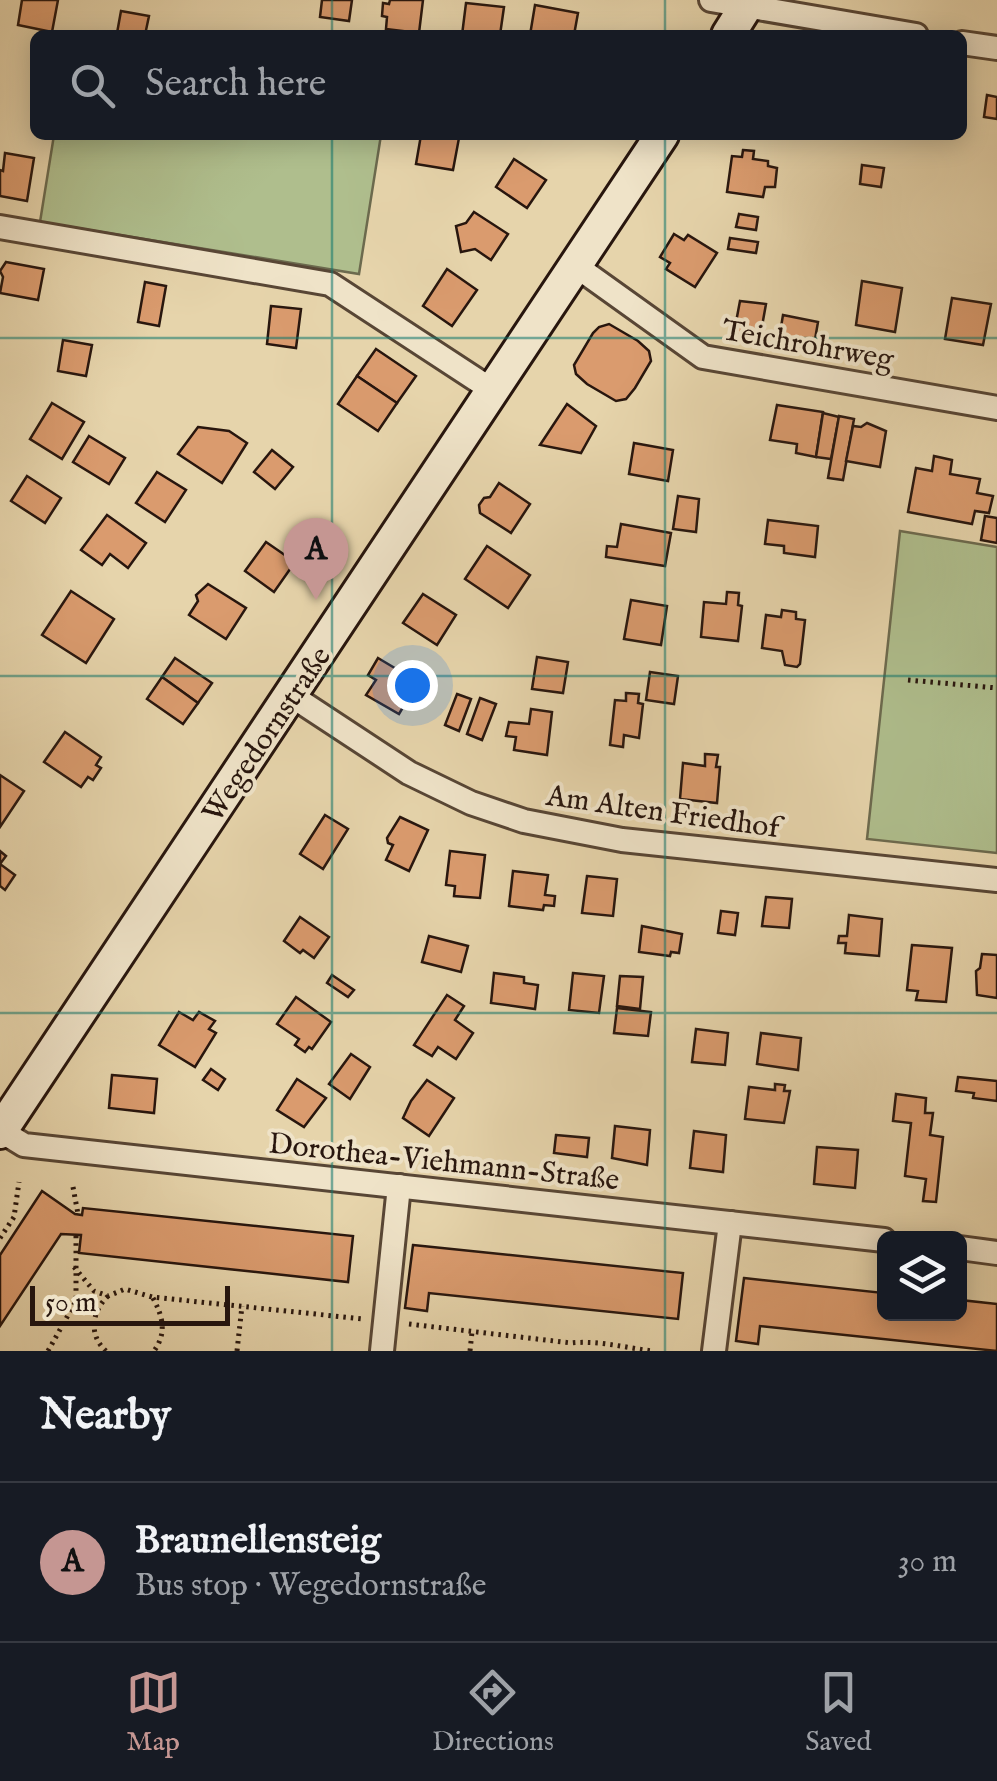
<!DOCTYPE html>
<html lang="en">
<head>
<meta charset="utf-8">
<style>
  body { margin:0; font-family:"IM FELL English",serif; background:#242831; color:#f1f3f6 }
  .controls { position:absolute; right:30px; bottom:30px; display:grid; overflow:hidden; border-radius:15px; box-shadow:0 5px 25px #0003 }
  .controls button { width:90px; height:90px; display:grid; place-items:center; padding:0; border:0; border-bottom:2px solid #363941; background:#171b24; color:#f1f3f6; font:50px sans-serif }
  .scale { position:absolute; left:30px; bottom:25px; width:200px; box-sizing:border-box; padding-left:10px; border:5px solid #28160e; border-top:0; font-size:28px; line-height:35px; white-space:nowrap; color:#28160e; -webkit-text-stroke:8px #efe3c8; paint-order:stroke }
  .you { position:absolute; left:412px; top:685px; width:35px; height:35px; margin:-25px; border:8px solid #fff; border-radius:50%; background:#1a73e8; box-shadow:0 0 0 15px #1a73e833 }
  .badge { display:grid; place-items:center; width:65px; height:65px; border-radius:50%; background:#c59692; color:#111; font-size:32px; font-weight:700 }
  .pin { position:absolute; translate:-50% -82px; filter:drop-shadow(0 2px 5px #0008) }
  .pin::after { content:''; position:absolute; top:52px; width:35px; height:30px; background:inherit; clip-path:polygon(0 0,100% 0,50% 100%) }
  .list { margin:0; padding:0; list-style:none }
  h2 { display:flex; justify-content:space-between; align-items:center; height:130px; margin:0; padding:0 40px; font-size:42px }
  h2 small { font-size:32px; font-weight:400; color:#9ea1a6 }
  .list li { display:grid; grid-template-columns:65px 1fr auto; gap:30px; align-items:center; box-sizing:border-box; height:160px; padding:0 40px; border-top:2px solid #363941 }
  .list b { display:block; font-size:38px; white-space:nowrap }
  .list p { margin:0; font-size:32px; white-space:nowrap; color:#9ea1a6 }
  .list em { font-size:32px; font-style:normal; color:#9ea1a6 }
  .icon { flex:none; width:55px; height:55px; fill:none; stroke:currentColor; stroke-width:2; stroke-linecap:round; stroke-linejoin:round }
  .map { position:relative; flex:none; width:997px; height:1351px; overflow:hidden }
  .search { position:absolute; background:#171b24; box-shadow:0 5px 25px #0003; left:30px; right:30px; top:30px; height:110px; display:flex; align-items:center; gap:25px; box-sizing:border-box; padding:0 35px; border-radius:15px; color:#9ea1a6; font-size:38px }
  .sheet { height:290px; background:#171b24 }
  nav { display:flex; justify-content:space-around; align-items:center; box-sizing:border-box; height:140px; border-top:2px solid #363941; background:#171b24; font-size:28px; color:#9ea1a6 }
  nav a { display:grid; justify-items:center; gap:5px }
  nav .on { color:#c59692 }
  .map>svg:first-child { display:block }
  .green { fill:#afbe8d; stroke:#6c6a4e; stroke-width:2.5 }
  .building { fill:#da9b6e; stroke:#28160e; stroke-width:2.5 }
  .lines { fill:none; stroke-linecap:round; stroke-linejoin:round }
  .street-casing { stroke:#584635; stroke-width:28 }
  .secondary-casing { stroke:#28160e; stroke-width:38 }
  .path { stroke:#28160e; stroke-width:5; stroke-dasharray:2.5 5; stroke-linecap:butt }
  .street { stroke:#efe3c8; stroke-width:22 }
  .secondary { stroke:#efe3c8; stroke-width:32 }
  .grid { fill:none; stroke:#0f766e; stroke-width:2.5; stroke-opacity:0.55 }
  .labels { text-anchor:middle; stroke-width:8; stroke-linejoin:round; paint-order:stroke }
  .street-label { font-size:30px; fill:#28160e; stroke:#efe3c8 }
</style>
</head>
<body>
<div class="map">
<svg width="997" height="1351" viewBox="0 0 997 1351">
  <rect width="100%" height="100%" fill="#e6d4ab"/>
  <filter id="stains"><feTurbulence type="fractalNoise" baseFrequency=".002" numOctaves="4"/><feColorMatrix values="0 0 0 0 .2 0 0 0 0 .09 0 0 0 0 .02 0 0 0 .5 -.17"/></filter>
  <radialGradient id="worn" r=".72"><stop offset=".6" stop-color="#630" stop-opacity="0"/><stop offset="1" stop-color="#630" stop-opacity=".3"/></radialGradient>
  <g class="green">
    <polygon points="54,135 381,135 359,274 40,222"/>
    <polygon points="900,531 997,547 997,853 867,839"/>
  </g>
  <g class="building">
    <polygon points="22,0 58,0 52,32 18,25"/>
    <polygon points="322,0 352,0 349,21 320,17"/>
    <polygon points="390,0 423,0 419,33 386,29 387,17 382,16 383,3 389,4"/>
    <polygon points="466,3 504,7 500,35 462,35"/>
    <polygon points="535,5 578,13 574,35 530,35"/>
    <polygon points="121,11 149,16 145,35 117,33"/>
    <polygon points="987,95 997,97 997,119 984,117"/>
    <polygon points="421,135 459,138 453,170 416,164"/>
    <polygon points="743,150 754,151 753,159 768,161 768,166 777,168 775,187 765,187 763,197 727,192 732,156 742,157"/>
    <polygon points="5,153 34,158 27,201 0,196 0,170 3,171"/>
    <polygon points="514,159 546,180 527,208 496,187"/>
    <polygon points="862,165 884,168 881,187 860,184"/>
    <polygon points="474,212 508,234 491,260 475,249 461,252 456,226 466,223"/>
    <polygon points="739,214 758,217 756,230 736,227"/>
    <polygon points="674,234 684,240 688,235 717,253 695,287 666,269 670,263 660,257"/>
    <polygon points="730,238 758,242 756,253 728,249"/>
    <polygon points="6,262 44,269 38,300 0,293 3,277 0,271"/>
    <polygon points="447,269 477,290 452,326 423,306"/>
    <polygon points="862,281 902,288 895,332 856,325"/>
    <polygon points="145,282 166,286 159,326 138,322"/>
    <polygon points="952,298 991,304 983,345 945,339"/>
    <polygon points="740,301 766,304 759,343 733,338"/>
    <polygon points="271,306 301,309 296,348 267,344"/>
    <polygon points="783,315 818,322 813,351 778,345"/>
    <polygon points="609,324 638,341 649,351 651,361 635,388 626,399 616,401 587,384 576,374 574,365 593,333 599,327"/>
    <polygon points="63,340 92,345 86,376 58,371"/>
    <polygon points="376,349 416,376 397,403 357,376"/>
    <polygon points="357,376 397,403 378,431 338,404"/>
    <polygon points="52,403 84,422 62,459 30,439"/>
    <polygon points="567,404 596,426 581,453 540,445"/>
    <polygon points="777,405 823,412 816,457 796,453 797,444 770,440"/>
    <polygon points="823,413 839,417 831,459 816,457"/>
    <polygon points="839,416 854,419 843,480 828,478"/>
    <polygon points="867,423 886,431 880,467 846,461 853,426 861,427"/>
    <polygon points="198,427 229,431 247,443 222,483 178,454"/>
    <polygon points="89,436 125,458 109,484 73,462"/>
    <polygon points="634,443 673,450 668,481 629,474"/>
    <polygon points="272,450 293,467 275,489 254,472"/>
    <polygon points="934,456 952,460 950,474 980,479 977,493 993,496 989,513 975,511 972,524 908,512 916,468 932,471"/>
    <polygon points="157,472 186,490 165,522 136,503"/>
    <polygon points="27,476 61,498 45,523 11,501"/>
    <polygon points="499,483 530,504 511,533 480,513 479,505 484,498 490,497"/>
    <polygon points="678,496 699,499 696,532 673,529"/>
    <polygon points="107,515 146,543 128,568 110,554 102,565 81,550"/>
    <polygon points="985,516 997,518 997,543 981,540"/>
    <polygon points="768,520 818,526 815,557 784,553 784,546 765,544"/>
    <polygon points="621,524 671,533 665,566 606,557 607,546 617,547"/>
    <polygon points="266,542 295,562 274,592 245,571"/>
    <polygon points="487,546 530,575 508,608 465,579"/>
    <polygon points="208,584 246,608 226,639 189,615 198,601 196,595"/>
    <polygon points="71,591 114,619 86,663 42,635"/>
    <polygon points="727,592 739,593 738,605 742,606 738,641 701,637 704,602 726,604"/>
    <polygon points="423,594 456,615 437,645 403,623"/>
    <polygon points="631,600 667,606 661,645 624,639"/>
    <polygon points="782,610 796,612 796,619 805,620 800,664 797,667 785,665 782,651 762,648 766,615 781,617"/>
    <polygon points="537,657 568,662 563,693 532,689"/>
    <polygon points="175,658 212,683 198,703 162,677"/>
    <polygon points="378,658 418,682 399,714 366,695 376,680 368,675"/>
    <polygon points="650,672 678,676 674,704 646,700"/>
    <polygon points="162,677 198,703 183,724 147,699"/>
    <polygon points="626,693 639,694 638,703 643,704 639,738 624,735 623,747 610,745 615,700 626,701"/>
    <polygon points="457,694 471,699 459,731 445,725"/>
    <polygon points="480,698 496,704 482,740 467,734"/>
    <polygon points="531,709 552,712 547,755 514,750 516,737 506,736 509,722 529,724"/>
    <polygon points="65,732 101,757 96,765 101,768 93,780 88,777 81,787 44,762"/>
    <polygon points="705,754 718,755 716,767 720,767 717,803 680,799 683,763 705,766"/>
    <polygon points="0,775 24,791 0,827"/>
    <polygon points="325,815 348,829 323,869 300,854"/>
    <polygon points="400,817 428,830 409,871 386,860 393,845 388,843 387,838"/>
    <polygon points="0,851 6,856 0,864 15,875 5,890 0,886"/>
    <polygon points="450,851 485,855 480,898 454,896 455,886 446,885"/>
    <polygon points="513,871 548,875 545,895 555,896 554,906 544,905 543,910 509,906"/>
    <polygon points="587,876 617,879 613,916 582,913"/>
    <polygon points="766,897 792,899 789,928 762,926"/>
    <polygon points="721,911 738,913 735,935 718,933"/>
    <polygon points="849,915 882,919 879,956 845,953 846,943 838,943 839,936 847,936"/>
    <polygon points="300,917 329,937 314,958 303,950 300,953 284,941"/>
    <polygon points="642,926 682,934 679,953 671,952 670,956 639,952"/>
    <polygon points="429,936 468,946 461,972 422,962"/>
    <polygon points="912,945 952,948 946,1002 916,1000 918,991 907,990"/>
    <polygon points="982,954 997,955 997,998 977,995 976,971 980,968"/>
    <polygon points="494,973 524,977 524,983 538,985 535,1009 491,1003"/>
    <polygon points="573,973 604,976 599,1013 569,1010"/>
    <polygon points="332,975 354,990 348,997 327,983"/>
    <polygon points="620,976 643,977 640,1009 617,1006"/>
    <polygon points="447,995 464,1006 455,1020 473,1033 456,1059 438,1047 432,1056 414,1045"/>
    <polygon points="296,997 331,1022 312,1049 309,1047 305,1052 295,1045 299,1039 277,1024"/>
    <polygon points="617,1008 651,1012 648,1036 614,1033"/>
    <polygon points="179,1012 193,1020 199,1012 215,1021 209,1029 216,1033 195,1067 159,1045"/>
    <polygon points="696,1029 728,1033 725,1065 692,1062"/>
    <polygon points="761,1033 801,1038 798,1070 757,1064"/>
    <polygon points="351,1054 370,1067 350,1099 329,1084"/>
    <polygon points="211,1069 225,1079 218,1090 203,1080"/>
    <polygon points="112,1075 157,1079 154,1113 109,1108"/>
    <polygon points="958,1077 997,1081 997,1101 973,1098 974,1093 956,1091"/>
    <polygon points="297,1079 326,1098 304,1127 277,1110"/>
    <polygon points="427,1080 454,1098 429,1136 403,1118 411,1101"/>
    <polygon points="775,1084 785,1085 784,1091 790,1091 784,1123 745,1119 749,1087 775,1090"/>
    <polygon points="896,1094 926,1098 925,1113 933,1113 930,1135 943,1137 936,1202 923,1201 926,1179 905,1176 911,1123 893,1121"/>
    <polygon points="615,1126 650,1130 647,1165 612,1158"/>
    <polygon points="694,1131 726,1135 723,1172 690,1168"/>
    <polygon points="556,1135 589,1138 587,1157 554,1153"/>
    <polygon points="817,1147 858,1150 855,1188 814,1184"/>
    <polygon points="42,1191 75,1214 82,1215 83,1208 353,1236 348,1282 79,1253 81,1235 61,1234 0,1326 0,1255"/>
    <polygon points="413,1245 683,1273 678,1319 429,1293 427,1311 405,1308"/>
    <polygon points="744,1278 884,1293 884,1314 960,1314 960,1300 997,1304 997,1351 760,1326 758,1344 736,1341"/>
  </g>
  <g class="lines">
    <g class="street-casing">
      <g id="street">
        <polyline points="711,0 916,35"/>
        <polyline points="962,43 997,48"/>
        <polyline points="0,227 330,284 492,390"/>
        <polyline points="576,266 703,357 997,408"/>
        <polyline points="292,696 409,773 471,803 524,821 622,840 997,880"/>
        <polyline points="1,1131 24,1145 884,1240"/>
        <polyline points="960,1248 997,1253"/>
        <polyline points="382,1351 399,1186"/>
        <polyline points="714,1351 730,1223"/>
      </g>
    </g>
    <g class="secondary-casing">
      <g id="secondary">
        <polyline points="728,35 750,0"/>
        <polyline points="0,1132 662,135"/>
      </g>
    </g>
    <g class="path">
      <polyline points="908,680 997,688"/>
      <polyline points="73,1187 78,1214"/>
      <polyline points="0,1238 14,1217 19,1182"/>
      <polyline points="74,1267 94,1291 108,1296 125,1289 152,1297 363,1319"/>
      <path d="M153,1298C163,1317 167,1333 154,1351"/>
      <path d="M409,1324L571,1343C598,1340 626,1348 653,1351"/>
      <polyline points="48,1351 76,1301 76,1235"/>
      <path d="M106,1351C88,1335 92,1311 108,1296"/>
      <polyline points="237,1351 242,1306"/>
      <polyline points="470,1351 472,1332"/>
    </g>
    <use href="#street" class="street"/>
    <use href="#secondary" class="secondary"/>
  </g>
  <path class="grid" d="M332,0V35M665,0V35M332,135V1351M665,135V1351M0,338H997M0,676H997M0,1013H997"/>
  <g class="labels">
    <g class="street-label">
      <text transform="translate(808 344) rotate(10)" y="10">Teichrohrweg</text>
      <text transform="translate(266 734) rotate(-56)" y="10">Wegedornstraße</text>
      <text transform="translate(663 811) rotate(8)" y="10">Am Alten Friedhof</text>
      <text transform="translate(444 1161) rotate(6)" y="10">Dorothea-Viehmann-Straße</text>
    </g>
  </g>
  <rect width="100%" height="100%" filter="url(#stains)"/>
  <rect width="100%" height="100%" fill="url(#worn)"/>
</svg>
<div class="controls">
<button><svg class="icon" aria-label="layers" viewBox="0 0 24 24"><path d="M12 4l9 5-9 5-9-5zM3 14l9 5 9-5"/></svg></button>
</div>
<div class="scale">50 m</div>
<div class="you"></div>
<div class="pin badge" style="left:316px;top:600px">A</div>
<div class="search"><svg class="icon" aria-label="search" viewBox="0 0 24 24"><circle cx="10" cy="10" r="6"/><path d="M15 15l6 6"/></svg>Search here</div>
</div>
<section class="sheet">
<h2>Nearby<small></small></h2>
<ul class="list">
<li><span class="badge">A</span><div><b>Braunellensteig</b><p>Bus stop · Wegedornstraße</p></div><em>30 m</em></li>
</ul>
</section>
<nav>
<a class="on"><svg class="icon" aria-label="map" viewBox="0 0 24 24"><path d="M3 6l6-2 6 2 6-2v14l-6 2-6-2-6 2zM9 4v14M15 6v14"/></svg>Map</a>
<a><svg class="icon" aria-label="directions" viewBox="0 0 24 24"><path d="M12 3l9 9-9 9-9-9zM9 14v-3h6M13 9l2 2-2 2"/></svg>Directions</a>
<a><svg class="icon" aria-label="saved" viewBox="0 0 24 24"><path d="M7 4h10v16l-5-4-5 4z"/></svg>Saved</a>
</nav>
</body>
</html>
